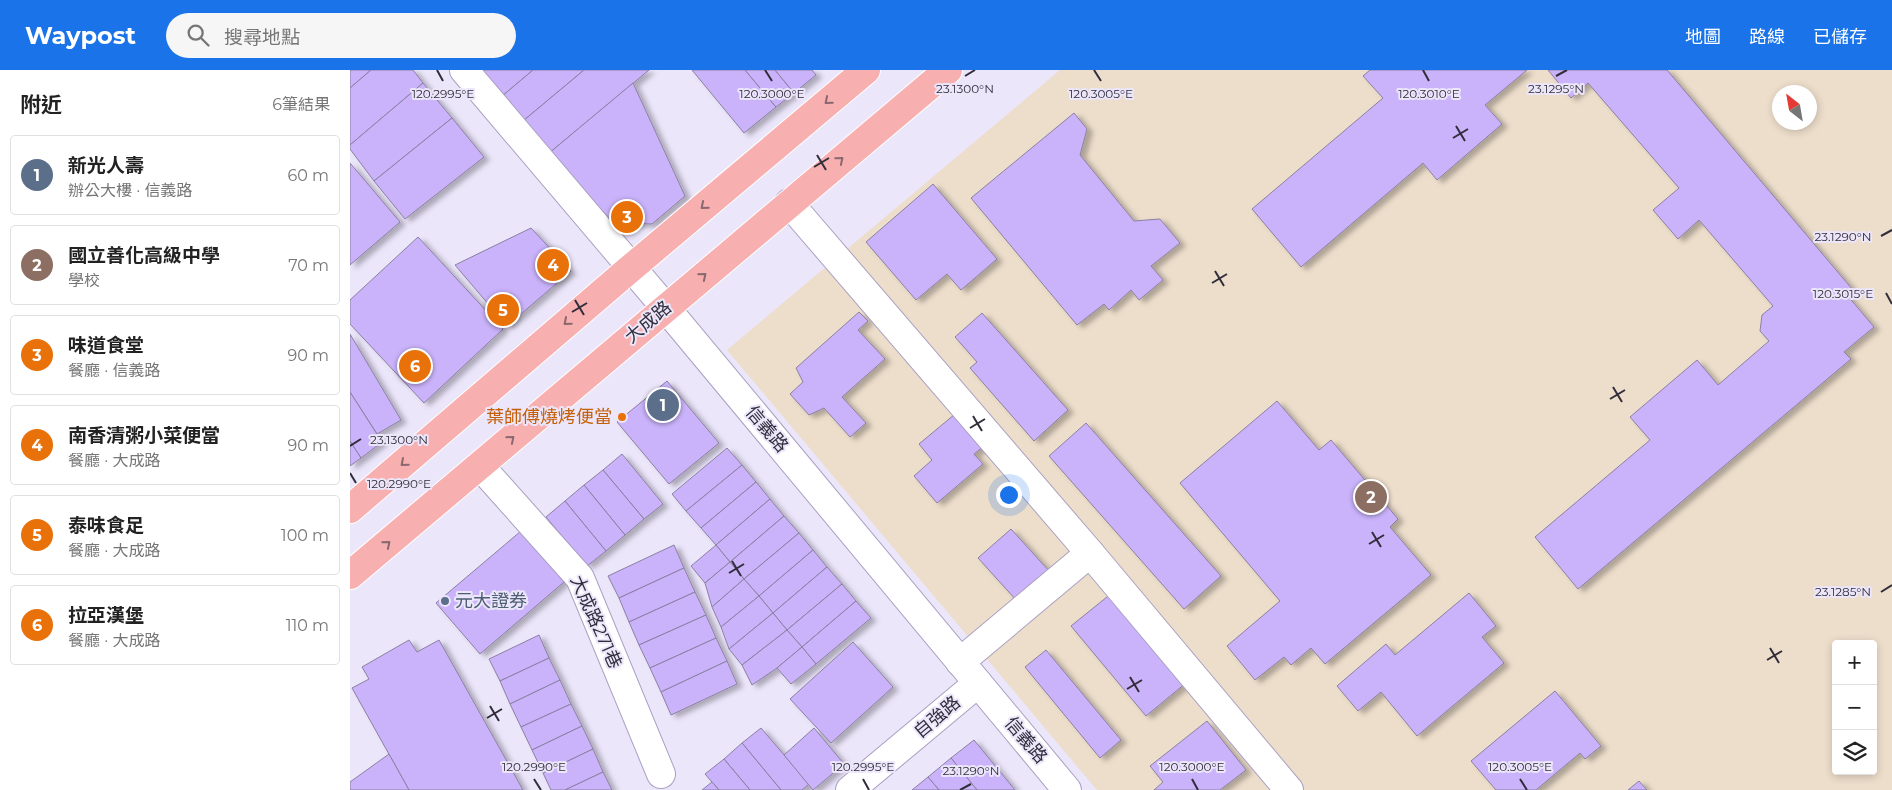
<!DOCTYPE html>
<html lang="zh-TW">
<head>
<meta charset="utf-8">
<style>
  body { margin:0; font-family:Montserrat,"Noto Sans TC",sans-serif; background:#f6f6f6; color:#222 }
  .controls { position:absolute; right:15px; bottom:15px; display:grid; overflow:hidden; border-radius:5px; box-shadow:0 2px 8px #0003 }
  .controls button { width:45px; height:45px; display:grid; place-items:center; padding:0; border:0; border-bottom:1px solid #e0e0e0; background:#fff; color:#222; font:25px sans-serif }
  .compass { position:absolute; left:1422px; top:15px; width:45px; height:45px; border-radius:50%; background:#fff; box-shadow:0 2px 8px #0003; rotate:329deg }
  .you { position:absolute; left:658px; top:424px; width:18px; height:18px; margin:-12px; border:4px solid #fff; border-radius:50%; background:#1a73e8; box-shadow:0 0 0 8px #1a73e833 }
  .badge { display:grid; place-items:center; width:32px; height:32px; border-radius:50%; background:#1a73e8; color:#fff; font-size:16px; font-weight:700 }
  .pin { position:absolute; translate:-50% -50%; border:2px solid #fff; box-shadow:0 1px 5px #0006 }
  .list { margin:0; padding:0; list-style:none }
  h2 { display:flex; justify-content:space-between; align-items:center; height:65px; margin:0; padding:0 20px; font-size:21px }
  h2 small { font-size:16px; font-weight:400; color:#767676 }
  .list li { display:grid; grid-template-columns:32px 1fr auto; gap:15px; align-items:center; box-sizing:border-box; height:80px; margin:0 10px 10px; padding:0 10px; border:1px solid #e0e0e0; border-radius:5px }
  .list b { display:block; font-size:19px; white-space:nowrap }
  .list p { margin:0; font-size:16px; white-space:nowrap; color:#767676 }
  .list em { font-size:16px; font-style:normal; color:#767676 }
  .icon { flex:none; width:28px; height:28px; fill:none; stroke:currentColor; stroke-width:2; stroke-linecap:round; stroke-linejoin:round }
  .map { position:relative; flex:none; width:1542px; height:720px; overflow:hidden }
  header { display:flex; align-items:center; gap:30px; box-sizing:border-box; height:70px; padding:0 25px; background:#1a73e8; color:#fff }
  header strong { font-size:24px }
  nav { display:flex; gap:28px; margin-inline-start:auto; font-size:18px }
  .search { width:350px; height:45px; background:#f6f6f6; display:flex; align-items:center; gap:12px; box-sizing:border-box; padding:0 18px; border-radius:28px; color:#767676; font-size:19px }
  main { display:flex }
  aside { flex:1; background:#fff }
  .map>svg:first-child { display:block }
  .education { fill:#edddcb; fill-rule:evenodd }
  .building { fill:#cab3fb; stroke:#8a80a1; filter:url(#shadow) }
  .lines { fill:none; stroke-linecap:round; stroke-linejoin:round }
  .minor-casing { stroke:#aaa0c2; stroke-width:30 }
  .major-casing { stroke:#fff; stroke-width:30 }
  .minor { stroke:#fff; stroke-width:28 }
  .major { stroke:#f7b0af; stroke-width:28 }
  .oneway { stroke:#8a686f }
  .ticks { fill:none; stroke:#312d3a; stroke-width:2 }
  .food-dot { fill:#e8710a; stroke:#ece6fb; stroke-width:2 }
  .service-dot { fill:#5c6f8a; stroke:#ece6fb; stroke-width:2 }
  .labels { text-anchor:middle; stroke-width:4; stroke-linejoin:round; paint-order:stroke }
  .street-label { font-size:18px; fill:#312d3a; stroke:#ece6fb }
  .food-label { font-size:18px; fill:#c56008; stroke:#ece6fb; text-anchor:end }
  .service-label { font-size:18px; fill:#4e5e75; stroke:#ece6fb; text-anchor:start }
  .ticks-label { font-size:12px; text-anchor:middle; fill:#312d3a; stroke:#ece6fb; stroke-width:4; stroke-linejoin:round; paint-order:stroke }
</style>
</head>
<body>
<header>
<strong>Waypost</strong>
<div class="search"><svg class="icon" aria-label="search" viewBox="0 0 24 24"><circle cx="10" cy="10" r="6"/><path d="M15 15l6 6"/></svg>搜尋地點</div>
<nav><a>地圖</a><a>路線</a><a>已儲存</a></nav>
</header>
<main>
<aside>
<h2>附近<small>6筆結果</small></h2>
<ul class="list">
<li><span class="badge" style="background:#5c6f8a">1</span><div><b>新光人壽</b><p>辦公大樓 · 信義路</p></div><em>60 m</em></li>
<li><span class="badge" style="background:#8d6e63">2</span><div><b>國立善化高級中學</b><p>學校</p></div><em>70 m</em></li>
<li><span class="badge" style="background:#e8710a">3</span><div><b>味道食堂</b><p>餐廳 · 信義路</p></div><em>90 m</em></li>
<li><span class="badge" style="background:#e8710a">4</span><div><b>南香清粥小菜便當</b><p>餐廳 · 大成路</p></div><em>90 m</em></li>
<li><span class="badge" style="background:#e8710a">5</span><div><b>泰味食足</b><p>餐廳 · 大成路</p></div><em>100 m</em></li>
<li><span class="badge" style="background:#e8710a">6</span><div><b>拉亞漢堡</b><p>餐廳 · 大成路</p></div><em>110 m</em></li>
</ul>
</aside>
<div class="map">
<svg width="1542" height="720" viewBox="0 0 1542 720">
  <defs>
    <filter id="shadow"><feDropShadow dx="5.5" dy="3" stdDeviation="2.5" flood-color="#0004"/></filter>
  </defs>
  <rect width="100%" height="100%" fill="#ece6fb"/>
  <path class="education" d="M710,0H1542V720H747L377,280ZM1430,22H1460V52H1430ZM1486,574H1523V701H1486Z"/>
  <g class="building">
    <polygon points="0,0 21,0 0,18"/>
    <polygon points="21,0 63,0 73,13 0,75 0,18"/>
    <polygon points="132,0 183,0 151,27"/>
    <polygon points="183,0 234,0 173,51 151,27"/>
    <polygon points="234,0 299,0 198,84 173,51"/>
    <polygon points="342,0 395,0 426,37 394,63"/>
    <polygon points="395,0 425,0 444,23 426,37"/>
    <polygon points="425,0 462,0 466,5 444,23"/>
    <polygon points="1020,0 1177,0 1135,35 1152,54 1087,110 1073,93 951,197 902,139 1033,28 1013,6"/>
    <polygon points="1198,0 1317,0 1503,220 1497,225 1524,257 1494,282 1501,289 1228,519 1185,467 1300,370 1280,347 1347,290 1368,315 1419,271 1410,261 1412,245 1423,236 1349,150 1328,169 1303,140 1329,118 1238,13 1221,28"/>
    <polygon points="73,13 102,48 24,111 0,79 0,75"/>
    <polygon points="283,13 335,126 302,154 264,153 198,84"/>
    <polygon points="724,43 737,59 730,85 784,151 810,149 830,173 801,196 813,210 789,230 781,220 759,240 754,234 727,255 621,128"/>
    <polygon points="102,48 134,87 55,149 24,111"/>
    <polygon points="0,93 50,152 0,195"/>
    <polygon points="583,114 647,189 611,220 597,204 566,230 516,172"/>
    <polygon points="181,158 221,201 157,256 105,195"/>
    <polygon points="68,167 153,259 74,333 0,254 0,230"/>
    <polygon points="509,242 518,251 508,260 535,289 492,327 516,353 500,367 474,338 459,345 440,324 453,312 446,298"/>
    <polygon points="632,243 718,340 684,371 620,298 627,292 605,267"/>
    <polygon points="0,264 51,350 27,364 0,322"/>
    <polygon points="317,311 369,373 319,414 267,352"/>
    <polygon points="0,322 32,372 11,388 0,371"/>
    <polygon points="927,331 969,380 981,370 1048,449 1040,457 1081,505 975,594 961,578 941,595 934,587 905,610 877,576 930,531 830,413"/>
    <polygon points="611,339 639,372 624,384 633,394 587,433 564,406 582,390 569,374"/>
    <polygon points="736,353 871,506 834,539 699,386"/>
    <polygon points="0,371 11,388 0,396"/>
    <polygon points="377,378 392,395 336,441 322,424"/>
    <polygon points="272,384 313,434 294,449 253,400"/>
    <polygon points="392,395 406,412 351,458 336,441"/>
    <polygon points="253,400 294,449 275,465 234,415"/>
    <polygon points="406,412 420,429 366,475 351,458"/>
    <polygon points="234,415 275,465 256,481 215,431"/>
    <polygon points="420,429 434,446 380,492 366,475"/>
    <polygon points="215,431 256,481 237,496 196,447"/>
    <polygon points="434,446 449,463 394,509 380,492"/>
    <polygon points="661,459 700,502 667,531 628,488"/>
    <polygon points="171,461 214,512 130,584 86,533"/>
    <polygon points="449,463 463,480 409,526 394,509"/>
    <polygon points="324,475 334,498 269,528 258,506"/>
    <polygon points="366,475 380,492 355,513 341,496"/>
    <polygon points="463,480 477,497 423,543 409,526"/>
    <polygon points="380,492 394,509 362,537 355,513"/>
    <polygon points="477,497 492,514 437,560 423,543"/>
    <polygon points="334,498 345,522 279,552 269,528"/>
    <polygon points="394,509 409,526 371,557 362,537"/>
    <polygon points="492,514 506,531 452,577 437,560"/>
    <polygon points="768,518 842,608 796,646 721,556"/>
    <polygon points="345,522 356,545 289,575 279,552"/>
    <polygon points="1119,523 1146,556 1132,567 1154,593 1067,666 1031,622 1008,641 987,616 1036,574 1045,585"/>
    <polygon points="409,526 423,543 379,579 371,557"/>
    <polygon points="506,531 521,548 466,594 452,577"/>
    <polygon points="423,543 437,560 392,595 379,579"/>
    <polygon points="356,545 366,568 300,598 289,575"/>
    <polygon points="437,560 452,577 427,598 402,615 392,595"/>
    <polygon points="189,565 199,588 150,611 139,589"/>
    <polygon points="366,568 377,591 311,622 300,598"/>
    <polygon points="59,570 67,582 89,570 173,720 59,720 2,618 19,609 12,597"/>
    <polygon points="503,572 543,617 481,673 440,629"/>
    <polygon points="452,577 466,594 441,614 427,598"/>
    <polygon points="696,580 771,670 750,688 675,597"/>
    <polygon points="199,588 210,610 160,634 150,611"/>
    <polygon points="377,591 387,614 321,645 311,622"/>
    <polygon points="210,610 221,634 171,657 160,634"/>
    <polygon points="1205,621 1251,676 1235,689 1230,683 1186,720 1146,720 1121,691"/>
    <polygon points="221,634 232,656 182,680 171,657"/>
    <polygon points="857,651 896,700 870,720 804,720 813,712 800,696"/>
    <polygon points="232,656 243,679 193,703 182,680"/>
    <polygon points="411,658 459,714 452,720 431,720 392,673"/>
    <polygon points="464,658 494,694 463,720 434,685"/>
    <polygon points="624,670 665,720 627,720 601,688"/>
    <polygon points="392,673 431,720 400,720 374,689"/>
    <polygon points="243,679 253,702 215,720 201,720 193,703"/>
    <polygon points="39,684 59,720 0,720 0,712"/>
    <polygon points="601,688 627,720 589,720 578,707"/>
    <polygon points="374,689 400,720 369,720 355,704"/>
    <polygon points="253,702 262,720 215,720"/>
    <polygon points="578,707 589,720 562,720"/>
    <polygon points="1289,711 1297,720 1278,720"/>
    <polygon points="362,712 369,720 352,720"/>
  </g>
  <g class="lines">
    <g class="minor-casing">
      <g id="minor">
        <polyline points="114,0 315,237 717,720"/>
        <polyline points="439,133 740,483 939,720"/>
        <polyline points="130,396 230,508 311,704"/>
        <polyline points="610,592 740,483"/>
        <polyline points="500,720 628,613"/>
      </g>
    </g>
    <g class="major-casing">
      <g id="major">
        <polyline points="0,439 281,198 516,0"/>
        <polyline points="0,505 598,0"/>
      </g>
    </g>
    <use href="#minor" class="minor"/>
    <use href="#major" class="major"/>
  </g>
  <defs><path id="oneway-chevron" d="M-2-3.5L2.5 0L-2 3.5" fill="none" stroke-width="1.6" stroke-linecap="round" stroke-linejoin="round" transform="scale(1.25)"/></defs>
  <g class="oneway">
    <use href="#oneway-chevron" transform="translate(478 31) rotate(140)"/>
    <use href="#oneway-chevron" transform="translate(490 90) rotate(-40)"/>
    <use href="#oneway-chevron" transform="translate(354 136) rotate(140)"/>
    <use href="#oneway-chevron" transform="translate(353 206) rotate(-40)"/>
    <use href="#oneway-chevron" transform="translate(217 252) rotate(139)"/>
    <use href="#oneway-chevron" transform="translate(161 369) rotate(-40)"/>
    <use href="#oneway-chevron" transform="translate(54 393) rotate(139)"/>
    <use href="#oneway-chevron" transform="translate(37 474) rotate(-40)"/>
  </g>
  <path class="ticks" d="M87,0L93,11M415,0L422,11M744,0L751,11M1073,0L1079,11M615,6L625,0M1206,6L1217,0M1106,56L1115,71M1103,68L1118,59M467,85L476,100M464,97L479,88M1531,166L1542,160M865,201L874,216M862,213L877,204M1536,223L1542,234M225,230L234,245M222,242L237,233M1263,317L1272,332M1260,329L1275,320M623,346L632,361M620,358L635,349M0,376L11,369M0,403L6,413M1022,462L1031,477M1019,474L1034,465M382,491L391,506M379,503L394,494M1531,522L1542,515M1420,578L1429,593M1417,590L1432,581M780,607L789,622M777,619L792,610M140,636L149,651M137,648L152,639M184,709L191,720M513,709L519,720M842,709L848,720M1170,709L1177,720M610,720L621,714"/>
  <circle class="food-dot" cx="272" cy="347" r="5"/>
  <circle class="service-dot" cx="95" cy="531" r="5"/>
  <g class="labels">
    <g class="street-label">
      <text transform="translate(298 252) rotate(-40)" y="6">大成路</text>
      <text transform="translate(417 359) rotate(50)" y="6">信義路</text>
      <text transform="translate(246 552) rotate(66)" y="6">大成路271巷</text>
      <text transform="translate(587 647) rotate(-40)" y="6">自強路</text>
      <text transform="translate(676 670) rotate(50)" y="6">信義路</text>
    </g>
    <g class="food-label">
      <text x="262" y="353">葉師傅燒烤便當</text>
    </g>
    <g class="service-label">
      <text x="105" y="537">元大證券</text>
    </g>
  </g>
  <g class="ticks-label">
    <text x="615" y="23">23.1300°N</text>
    <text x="1206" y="23">23.1295°N</text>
    <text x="93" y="28">120.2995°E</text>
    <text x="422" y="28">120.3000°E</text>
    <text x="751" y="28">120.3005°E</text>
    <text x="1079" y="28">120.3010°E</text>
    <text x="1493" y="171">23.1290°N</text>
    <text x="1493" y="228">120.3015°E</text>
    <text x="49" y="374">23.1300°N</text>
    <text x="49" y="418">120.2990°E</text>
    <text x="1493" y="526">23.1285°N</text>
    <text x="184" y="701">120.2990°E</text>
    <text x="513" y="701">120.2995°E</text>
    <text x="842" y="701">120.3000°E</text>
    <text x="1170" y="701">120.3005°E</text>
    <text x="621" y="705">23.1290°N</text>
  </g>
</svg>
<div class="controls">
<button>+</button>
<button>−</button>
<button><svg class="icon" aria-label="layers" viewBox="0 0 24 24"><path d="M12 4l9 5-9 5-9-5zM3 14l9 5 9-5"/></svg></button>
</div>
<svg class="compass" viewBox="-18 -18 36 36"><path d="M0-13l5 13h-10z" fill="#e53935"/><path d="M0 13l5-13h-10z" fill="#767676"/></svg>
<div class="you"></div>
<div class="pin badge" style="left:313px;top:335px;background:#5c6f8a">1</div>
<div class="pin badge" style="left:1021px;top:427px;background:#8d6e63">2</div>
<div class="pin badge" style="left:277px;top:147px;background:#e8710a">3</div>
<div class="pin badge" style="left:203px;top:195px;background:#e8710a">4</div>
<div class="pin badge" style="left:153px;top:240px;background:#e8710a">5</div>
<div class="pin badge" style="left:65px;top:296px;background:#e8710a">6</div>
</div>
</main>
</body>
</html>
